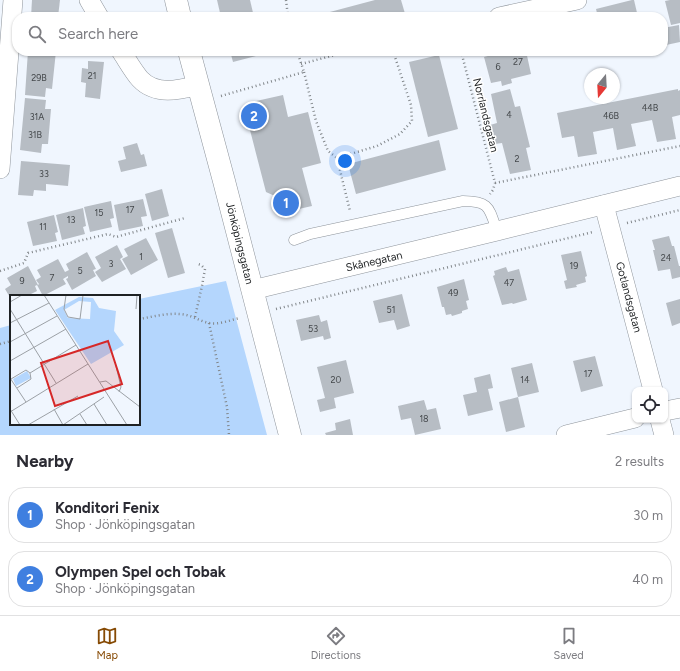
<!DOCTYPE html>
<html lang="en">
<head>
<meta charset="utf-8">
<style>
  body { margin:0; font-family:Figtree,sans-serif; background:#f7f7f7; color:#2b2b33 }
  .controls { position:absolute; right:12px; bottom:12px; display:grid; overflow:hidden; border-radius:8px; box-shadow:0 1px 3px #0004 }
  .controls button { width:36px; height:36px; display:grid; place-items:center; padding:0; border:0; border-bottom:1px solid #e1e1e2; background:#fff; color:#2b2b33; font:20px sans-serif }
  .compass { position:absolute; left:584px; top:68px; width:36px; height:36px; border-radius:50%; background:#fff; box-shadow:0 1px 3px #0004; rotate:198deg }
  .you { position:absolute; left:345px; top:161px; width:14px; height:14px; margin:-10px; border:3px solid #fff; border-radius:50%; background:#1a73e8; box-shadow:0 0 0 6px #1a73e833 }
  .badge { display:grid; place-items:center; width:26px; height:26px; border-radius:50%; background:#864a04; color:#fff; font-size:13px; font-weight:700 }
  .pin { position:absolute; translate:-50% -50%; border:2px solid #fff; box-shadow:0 1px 4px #0006 }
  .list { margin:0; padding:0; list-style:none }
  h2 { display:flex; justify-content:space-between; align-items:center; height:52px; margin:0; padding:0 16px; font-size:17px }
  h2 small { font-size:13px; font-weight:400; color:#7c7c81 }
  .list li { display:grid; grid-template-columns:26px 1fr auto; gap:12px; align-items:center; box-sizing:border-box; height:56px; margin:0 8px 8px; padding:0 8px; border:1px solid #e1e1e2; border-radius:16px }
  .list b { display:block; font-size:15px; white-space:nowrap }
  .list p { margin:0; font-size:13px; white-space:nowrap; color:#7c7c81 }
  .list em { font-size:13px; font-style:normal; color:#7c7c81 }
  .icon { flex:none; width:22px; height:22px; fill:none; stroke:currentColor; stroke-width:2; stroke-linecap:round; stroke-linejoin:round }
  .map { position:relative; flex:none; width:680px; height:435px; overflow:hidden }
  .search { position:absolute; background:#fff; box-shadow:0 1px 3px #0004; left:12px; right:12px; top:12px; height:44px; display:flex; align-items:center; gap:10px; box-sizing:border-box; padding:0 14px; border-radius:16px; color:#7c7c81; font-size:15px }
  .sheet { height:180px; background:#fff }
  nav { display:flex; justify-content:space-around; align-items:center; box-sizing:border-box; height:56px; border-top:1px solid #e1e1e2; background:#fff; font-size:11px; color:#7c7c81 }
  nav a { display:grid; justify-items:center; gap:2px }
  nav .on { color:#864a04 }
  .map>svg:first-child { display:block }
  .green { fill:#b4d6fd }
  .building { fill:#b7bdc4 }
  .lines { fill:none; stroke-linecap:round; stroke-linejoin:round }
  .service-casing { stroke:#8f959c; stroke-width:11 }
  .minor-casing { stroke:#8f959c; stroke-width:20 }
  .tertiary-casing { stroke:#8f959c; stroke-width:23 }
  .path { stroke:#82878b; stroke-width:2.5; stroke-dasharray:1 3; stroke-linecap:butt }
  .service { stroke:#fff; stroke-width:10 }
  .minor { stroke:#fff; stroke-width:19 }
  .tertiary { stroke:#fff; stroke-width:22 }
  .labels { text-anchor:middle; stroke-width:3; stroke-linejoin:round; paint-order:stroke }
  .number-label { font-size:9px; fill:#44484b }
  .street-label { font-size:11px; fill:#1e2123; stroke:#fff }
  .inset-road { fill:none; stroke:#9ca1a6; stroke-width:1 }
  .view { fill:#d62828; fill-opacity:0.15; stroke:#d62828; stroke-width:2 }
  .inset-edge { fill:none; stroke:#1e2123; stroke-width:2 }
</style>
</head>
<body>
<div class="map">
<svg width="680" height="435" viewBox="0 0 680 435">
  <rect width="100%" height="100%" fill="#f0f6fe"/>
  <polygon class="green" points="226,281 267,435 0,435 0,328 11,325 11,424 139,424 139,299"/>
  <g class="building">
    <polygon points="32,0 60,0 58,17 31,17"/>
    <polygon points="217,0 250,0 254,17 221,17"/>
    <polygon points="375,0 401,0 406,17 311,17"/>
    <polygon points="632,0 634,0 638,17 598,17 596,9"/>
    <polygon points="670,0 680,0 680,23 671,25 665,1"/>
    <polygon points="679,25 680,42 666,45 663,32 663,28"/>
    <polygon points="28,51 56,51 52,89 46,88 45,97 25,95"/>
    <polygon points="230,51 263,51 264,54 233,62"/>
    <polygon points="507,51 526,51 531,74 511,79 512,83 502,86 501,81 491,83 484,57"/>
    <polygon points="439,55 458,129 428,137 409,62"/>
    <polygon points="88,61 104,62 100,99 85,97 86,83 81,82 82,68 88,69"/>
    <polygon points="510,89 515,107 520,106 530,147 526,148 531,170 510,174 502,143 495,144 490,125 497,123 491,94"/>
    <polygon points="678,89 678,91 680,90 680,115 672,117 676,139 657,142 652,120 631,124 636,146 617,150 613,128 593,132 597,154 578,157 574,136 562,138 557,113"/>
    <polygon points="283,95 288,117 308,112 321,163 302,168 312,206 281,213 277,197 266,192 244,107 253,105 252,102"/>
    <polygon points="25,98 46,100 45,109 51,109 48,144 42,144 41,153 20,150"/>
    <polygon points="439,140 446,170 356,194 348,164"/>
    <polygon points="137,143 141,155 144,154 147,166 121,172 118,161 126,159 123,147"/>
    <polygon points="21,161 70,165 68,186 46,184 46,191 34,190 33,196 18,195"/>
    <polygon points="162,189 169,216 152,221 145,194"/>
    <polygon points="143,199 147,216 141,217 143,226 119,231 114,205"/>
    <polygon points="111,201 114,218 110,219 112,227 90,232 84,207"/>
    <polygon points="83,208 86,226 83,227 85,234 62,240 56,215"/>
    <polygon points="54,215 58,232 55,233 57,241 33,246 27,222"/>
    <polygon points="172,228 185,273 168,278 155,233"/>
    <polygon points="669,236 672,246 674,246 679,266 680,266 680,277 672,279 670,269 658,271 653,250 655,250 652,240"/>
    <polygon points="146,238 158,260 131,275 122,259 128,256 124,249"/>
    <polygon points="117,245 123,257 120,259 126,269 102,282 95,272 101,268 95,257"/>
    <polygon points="581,251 587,276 585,277 586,282 576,285 577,287 566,289 564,281 567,280 561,255"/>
    <polygon points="87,252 96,269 93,270 96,276 72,290 66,279 68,278 68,276 63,279 66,284 43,296 37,285 35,286 37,291 27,296 11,296 11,299 5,289 11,285 7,278 28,266 38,285 39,284 36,280 41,277 37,270 58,259 65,272 69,270 66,264"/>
    <polygon points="506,267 508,272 519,269 527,300 513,304 512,303 502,305 493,276 495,275 494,271"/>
    <polygon points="464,279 469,300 466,301 468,309 462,311 462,313 452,316 451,314 446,315 444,307 442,307 437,287"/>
    <polygon points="402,294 410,326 397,330 394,320 379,323 373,301"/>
    <polygon points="680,299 680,323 672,326 666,303"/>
    <polygon points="319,315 321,322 327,320 331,338 324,340 323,336 301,341 296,320"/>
    <polygon points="595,356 603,386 581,392 573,361"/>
    <polygon points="346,360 354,393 334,398 336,408 320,412 317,400 325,398 317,367"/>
    <polygon points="532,363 539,392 518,397 511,368"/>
    <polygon points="490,374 493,388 488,389 493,410 468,416 463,395 477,392 474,378"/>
    <polygon points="518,397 525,427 506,432 499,402"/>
    <polygon points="424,400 427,410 436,408 441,429 415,435 411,418 401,420 398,406"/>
    <polygon points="350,419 353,435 326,435 325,433 336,430 335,423"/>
  </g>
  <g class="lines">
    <g class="service-casing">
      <path id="service" d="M294,240L310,234L463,201C490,201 489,208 497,231"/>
    </g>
    <g class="minor-casing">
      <g id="minor">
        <polyline points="89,0 99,17"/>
        <polyline points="499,17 577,0"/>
        <path d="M121,51C127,60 133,71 140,79C156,96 179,90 199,85"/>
        <polyline points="0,169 13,0"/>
        <polyline points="604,205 653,390"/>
        <polyline points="252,290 497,231 680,186"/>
        <polyline points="665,411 680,408"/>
        <polyline points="660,420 664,435"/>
        <polyline points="566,435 635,418"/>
      </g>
    </g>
    <g class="tertiary-casing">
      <g id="tertiary">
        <polyline points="176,0 180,17"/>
        <polyline points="189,51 224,181 290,435"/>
      </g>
    </g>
    <g class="path">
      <polyline points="286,0 288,17"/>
      <polyline points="461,51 495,183 493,190 490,194"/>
      <polyline points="301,64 350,51"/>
      <polyline points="304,72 316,121 328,151 337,158 377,146 400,134 412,121 411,105 393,51"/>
      <polyline points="221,96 304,72 297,51"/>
      <polyline points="337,158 350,211"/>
      <polyline points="495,183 680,146"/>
      <polyline points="627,223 680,210"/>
      <polyline points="0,271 24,263 28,253 108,234 116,237 185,218"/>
      <polyline points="276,309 593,232"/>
      <polyline points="195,317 202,286 205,269 201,265 198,264"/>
      <path d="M139,319C152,317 166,313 179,314C190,314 199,321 209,323C219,325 230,320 240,318"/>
      <polyline points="209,323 227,407 229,435"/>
      <polyline points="0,344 11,341"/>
    </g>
    <use href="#service" class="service"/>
    <use href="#minor" class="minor"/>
    <use href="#tertiary" class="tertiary"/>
  </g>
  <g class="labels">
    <g class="number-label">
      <text x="518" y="65">27</text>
      <text x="498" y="70">6</text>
      <text x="92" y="79">21</text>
      <text x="39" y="81">29B</text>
      <text x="650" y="111">44B</text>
      <text x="509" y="118">4</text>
      <text x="611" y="119">46B</text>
      <text x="37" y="120">31A</text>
      <text x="35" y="138">31B</text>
      <text x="517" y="162">2</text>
      <text x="44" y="177">33</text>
      <text x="130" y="213">17</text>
      <text x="99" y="216">15</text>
      <text x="71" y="223">13</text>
      <text x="43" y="230">11</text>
      <text x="141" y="260">1</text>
      <text x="666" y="261">24</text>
      <text x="111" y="267">3</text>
      <text x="574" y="269">19</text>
      <text x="80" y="274">5</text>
      <text x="52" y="281">7</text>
      <text x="22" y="284">9</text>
      <text x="509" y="286">47</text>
      <text x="453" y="296">49</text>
      <text x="391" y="313">51</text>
      <text x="313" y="332">53</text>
      <text x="588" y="377">17</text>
      <text x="336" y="383">20</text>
      <text x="525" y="383">14</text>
      <text x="424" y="422">18</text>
    </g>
    <g class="street-label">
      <text transform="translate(486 115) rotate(76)" y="4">Norrlandsgatan</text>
      <text transform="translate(240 243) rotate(76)" y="4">Jönköpingsgatan</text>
      <text transform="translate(374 261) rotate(-13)" y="4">Skånegatan</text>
      <text transform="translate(629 297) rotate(75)" y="4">Gotlandsgatan</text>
    </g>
  </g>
  <g transform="translate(10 295)">
    <rect width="130" height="130" fill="#f0f6fe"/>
    <path d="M69,2L83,3L89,13L106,16L104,36L114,50L81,69L45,15ZM69,6L81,7L80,24L58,23L54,15ZM17,76L21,83L6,91L3,84Z" fill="#b4d6fd" fill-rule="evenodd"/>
    <path class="inset-road" d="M34,0L117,130M56,0L54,14L58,22L70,24L73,0M0,7L12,0M0,14L46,88M126,14L127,0M0,28L39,8M0,47L47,21M0,66L56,34M106,71L111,92L109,97M20,78L66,50M0,83L16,107M1,84L16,75L20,78L21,84L7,93M90,87L96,86L130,112M84,109L97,130M0,114L10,130M44,114L53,130M0,117L78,69M70,119L77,130M18,130L68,101M53,130L94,102"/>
    <path class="view" d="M98,46L112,89L45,111L31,68Z"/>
    <rect width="130" height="130" class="inset-edge"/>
  </g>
</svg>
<div class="controls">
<button><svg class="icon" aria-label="locate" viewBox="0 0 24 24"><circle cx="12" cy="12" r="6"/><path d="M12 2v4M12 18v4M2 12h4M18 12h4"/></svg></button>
</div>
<svg class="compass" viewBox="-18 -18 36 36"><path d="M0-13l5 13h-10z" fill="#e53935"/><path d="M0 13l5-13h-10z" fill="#7c7c81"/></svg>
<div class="you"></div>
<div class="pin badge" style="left:286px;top:203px;background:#3f7fe0">1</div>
<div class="pin badge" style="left:254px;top:116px;background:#3f7fe0">2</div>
<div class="search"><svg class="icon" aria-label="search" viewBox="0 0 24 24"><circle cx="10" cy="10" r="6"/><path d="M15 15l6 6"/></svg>Search here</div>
</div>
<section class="sheet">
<h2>Nearby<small>2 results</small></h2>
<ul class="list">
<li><span class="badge" style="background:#3f7fe0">1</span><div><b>Konditori Fenix</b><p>Shop · Jönköpingsgatan</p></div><em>30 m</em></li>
<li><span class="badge" style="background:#3f7fe0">2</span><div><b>Olympen Spel och Tobak</b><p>Shop · Jönköpingsgatan</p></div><em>40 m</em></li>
</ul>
</section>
<nav>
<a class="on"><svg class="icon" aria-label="map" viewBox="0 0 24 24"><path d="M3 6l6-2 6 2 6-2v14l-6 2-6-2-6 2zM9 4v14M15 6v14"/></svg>Map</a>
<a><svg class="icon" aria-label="directions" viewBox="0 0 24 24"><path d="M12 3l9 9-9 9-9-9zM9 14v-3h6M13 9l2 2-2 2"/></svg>Directions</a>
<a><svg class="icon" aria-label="saved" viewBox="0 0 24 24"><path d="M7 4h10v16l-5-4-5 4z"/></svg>Saved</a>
</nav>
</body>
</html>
